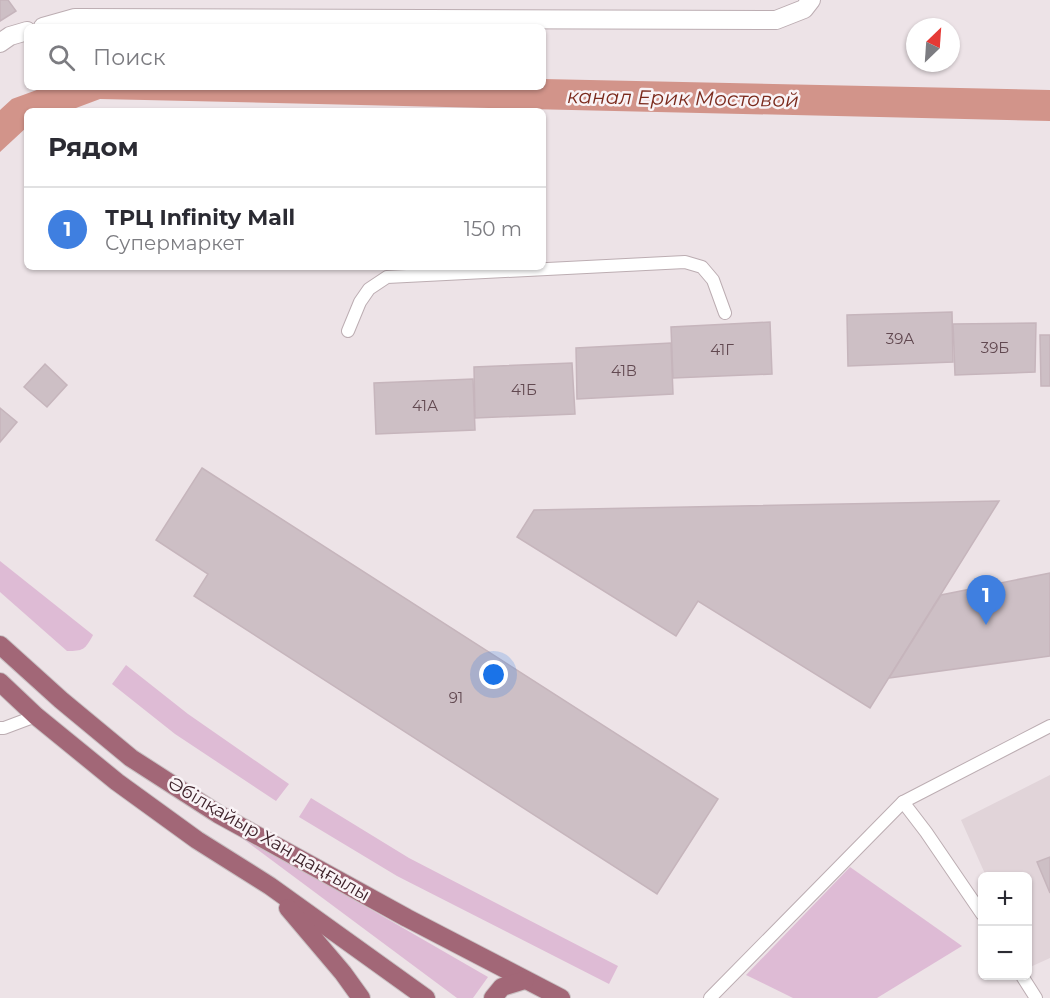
<!DOCTYPE html>
<html lang="ru">
<head>
<meta charset="utf-8">
<style>
  body { margin:0; font-family:Montserrat,sans-serif; background:#f2f2f3; color:#2b2b33 }
  .controls { position:absolute; right:18px; bottom:18px; display:grid; overflow:hidden; border-radius:9px; box-shadow:0 2px 4px #0004 }
  .controls button { width:54px; height:54px; display:grid; place-items:center; padding:0; border:0; border-bottom:2px solid #e1e1e2; background:#fff; color:#2b2b33; font:30px sans-serif }
  .compass { position:absolute; left:906px; top:18px; width:54px; height:54px; border-radius:50%; background:#fff; box-shadow:0 2px 4px #0004; rotate:25deg }
  .you { position:absolute; left:494px; top:675px; width:21px; height:21px; margin:-15px; border:4px solid #fff; border-radius:50%; background:#1a73e8; box-shadow:0 0 0 9px #1a73e833 }
  .badge { display:grid; place-items:center; width:39px; height:39px; border-radius:50%; background:#ea580c; color:#fff; font-size:20px; font-weight:700 }
  .pin { position:absolute; translate:-50% -50px; filter:drop-shadow(0 2px 3px #0008) }
  .pin::after { content:''; position:absolute; top:32px; width:21px; height:18px; background:inherit; clip-path:polygon(0 0,100% 0,50% 100%) }
  .list { margin:0; padding:0; list-style:none }
  h2 { display:flex; justify-content:space-between; align-items:center; height:78px; margin:0; padding:0 24px; font-size:26px }
  h2 small { font-size:20px; font-weight:400; color:#7c7c81 }
  .list li { display:grid; grid-template-columns:39px 1fr auto; gap:18px; align-items:center; box-sizing:border-box; height:84px; padding:0 24px; border-top:2px solid #e1e1e2 }
  .list b { display:block; font-size:22px; white-space:nowrap }
  .list p { margin:0; font-size:20px; white-space:nowrap; color:#7c7c81 }
  .list em { font-size:20px; font-style:normal; color:#7c7c81 }
  .icon { flex:none; width:33px; height:33px; fill:none; stroke:currentColor; stroke-width:2; stroke-linecap:round; stroke-linejoin:round }
  .map { position:relative; flex:none; width:1050px; height:998px; overflow:hidden }
  .search { position:absolute; background:#fff; box-shadow:0 2px 4px #0004; left:24px; top:24px; width:522px; height:66px; display:flex; align-items:center; gap:15px; box-sizing:border-box; padding:0 21px; border-radius:9px; color:#7c7c81; font-size:22px }
  .panel { position:absolute; background:#fff; box-shadow:0 2px 4px #0004; left:24px; top:108px; width:522px; height:162px; border-radius:9px }
  .map>svg:first-child { display:block }
  .built { fill:#e1d4d9 }
  .green { fill:#debbd5 }
  .water { fill:#d2948a }
  .building { fill:#cdbfc5; stroke:#c6b5bc; stroke-width:1.5 }
  .lines { fill:none; stroke-linecap:round; stroke-linejoin:round }
  .lane-casing { stroke:#bcadb2; stroke-width:14 }
  .street-casing { stroke:#bcadb2; stroke-width:20 }
  .primary-casing { stroke:#c9c1c3; stroke-width:20 }
  .lane { stroke:#fff; stroke-width:12 }
  .street { stroke:#fff; stroke-width:18 }
  .primary { stroke:#a26777; stroke-width:18 }
  .labels { text-anchor:middle; stroke-width:5; stroke-linejoin:round; paint-order:stroke }
  .number-label { font-size:15px; fill:#624951 }
  .street-label { font-size:18px; fill:#3e222a; stroke:#f9f3f6 }
  .water-label { font-size:20px; font-style:italic; fill:#7b2a1c; stroke:#f9f3f6 }
</style>
</head>
<body>
<div class="map">
<svg width="1050" height="998" viewBox="0 0 1050 998">
  <rect width="100%" height="100%" fill="#ede3e7"/>
  <polygon class="built" points="1050,775 1050,958 1028,968 1028,876 986,876 961,820"/>
  <g class="green">
    <path d="M0,561L93,635C85,650 83,651 67,651L0,592Z"/>
    <polygon points="126,665 188,714 289,784 276,801 175,734 112,684"/>
    <polygon points="311,798 409,858 618,966 609,984 397,876 299,817"/>
    <polygon points="223,824 488,977 473,998 457,998"/>
    <polygon points="850,867 962,946 877,998 793,998 746,975"/>
  </g>
  <polygon class="water" points="543,79 1050,90 1050,121 100,99 68,111 27,111 27,127 0,152 0,110 12,99 45,87 543,87"/>
  <g class="building">
    <polygon points="0,0 8,0 16,11 0,21"/>
    <polygon points="952,312 953,362 848,366 847,315"/>
    <polygon points="770,322 772,374 673,378 671,327"/>
    <polygon points="1036,323 1035,372 955,375 953,324"/>
    <polygon points="1040,335 1050,335 1050,386 1041,386"/>
    <polygon points="671,343 673,394 577,399 576,348"/>
    <polygon points="572,363 575,414 475,418 474,367"/>
    <polygon points="45,364 67,385 47,407 24,387"/>
    <polygon points="473,379 475,430 376,434 374,383"/>
    <polygon points="0,408 17,422 0,442"/>
    <polygon points="202,468 718,799 657,894 194,596 208,574 156,540"/>
    <polygon points="999,501 870,708 698,601 676,636 517,537 534,510"/>
    <polygon points="1050,573 1050,656 889,678 941,595"/>
    <polygon points="1050,857 1050,893 1037,862"/>
  </g>
  <g class="lines">
    <g class="lane-casing">
      <g id="lane">
        <polyline points="348,331 360,302 369,289 387,277 685,262 702,267 713,280 725,313"/>
        <polyline points="0,728 4,728 36,716"/>
        <polyline points="903,802 926,832 982,914"/>
        <polyline points="1022,976 1036,998"/>
        <polyline points="710,998 903,802 1050,726"/>
      </g>
    </g>
    <g class="street-casing">
      <g id="street">
        <polyline points="43,27 75,18 776,20 804,9 811,0"/>
        <polyline points="0,43 10,36 27,31"/>
      </g>
    </g>
    <g class="primary-casing">
      <g id="primary">
        <polyline points="0,645 61,700 131,758 218,814 407,918 561,998"/>
        <polyline points="0,682 36,716 117,782 197,840 270,886 426,998"/>
        <polyline points="288,908 343,973 361,998"/>
        <polyline points="493,998 502,987 525,980"/>
      </g>
    </g>
    <use href="#lane" class="lane"/>
    <use href="#street" class="street"/>
    <use href="#primary" class="primary"/>
  </g>
  <g class="labels">
    <g class="number-label">
      <text x="900" y="344">39А</text>
      <text x="995" y="353">39Б</text>
      <text x="722" y="355">41Г</text>
      <text x="624" y="376">41В</text>
      <text x="524" y="395">41Б</text>
      <text x="425" y="411">41А</text>
      <text x="456" y="703">91</text>
    </g>
    <g class="street-label">
      <text transform="translate(269 839) rotate(30)" y="6">Әбілқайыр Хан даңғылы</text>
    </g>
    <g class="water-label">
      <text transform="translate(683 98) rotate(1)" y="7">канал Ерик Мостовой</text>
    </g>
  </g>
</svg>
<div class="controls">
<button>+</button>
<button>−</button>
</div>
<svg class="compass" viewBox="-18 -18 36 36"><path d="M0-13l5 13h-10z" fill="#e53935"/><path d="M0 13l5-13h-10z" fill="#7c7c81"/></svg>
<div class="you"></div>
<div class="pin badge" style="left:986px;top:625px;background:#3f7fe0">1</div>
<div class="search"><svg class="icon" aria-label="search" viewBox="0 0 24 24"><circle cx="10" cy="10" r="6"/><path d="M15 15l6 6"/></svg>Поиск</div>
<section class="panel">
<h2>Рядом<small></small></h2>
<ul class="list">
<li><span class="badge" style="background:#3f7fe0">1</span><div><b>ТРЦ Infinity Mall</b><p>Супермаркет</p></div><em>150 m</em></li>
</ul>
</section>
</div>
</body>
</html>
